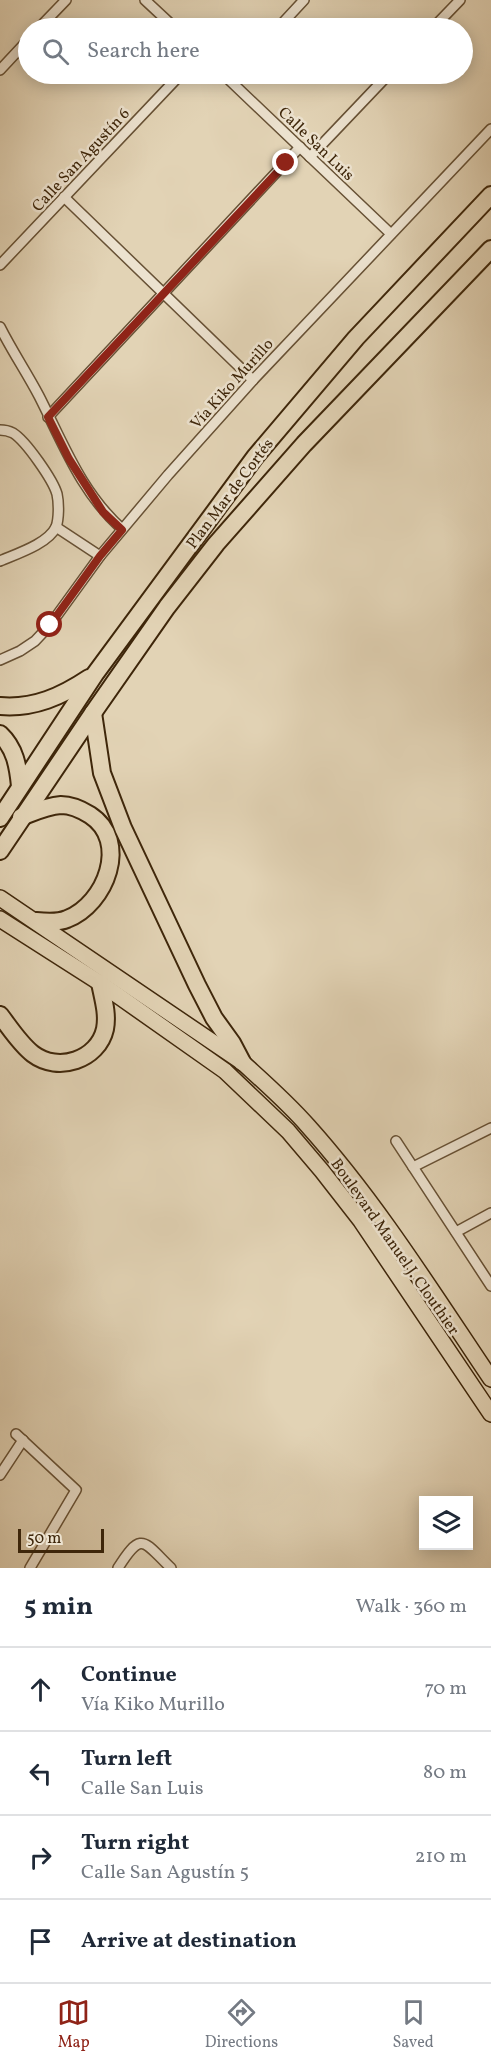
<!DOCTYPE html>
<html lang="en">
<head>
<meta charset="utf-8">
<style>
  body { margin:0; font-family:Vollkorn,serif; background:#f2f2f3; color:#1f2937 }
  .controls { position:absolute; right:18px; bottom:18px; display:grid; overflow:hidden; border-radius:0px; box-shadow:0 3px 15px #0003 }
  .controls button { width:54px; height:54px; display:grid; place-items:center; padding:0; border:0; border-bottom:2px solid #e0e1e3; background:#fff; color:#1f2937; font:30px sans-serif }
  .scale { position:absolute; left:18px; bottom:15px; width:86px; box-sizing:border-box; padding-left:6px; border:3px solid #3e260a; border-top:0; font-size:16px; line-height:21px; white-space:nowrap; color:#3e260a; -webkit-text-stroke:4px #ece2cf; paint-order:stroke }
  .stop { position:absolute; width:18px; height:18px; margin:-14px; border:4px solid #8f2418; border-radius:50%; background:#fff }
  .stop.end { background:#8f2418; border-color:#fff; box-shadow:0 2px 6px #0008 }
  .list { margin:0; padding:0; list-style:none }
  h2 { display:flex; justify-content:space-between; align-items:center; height:78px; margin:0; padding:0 24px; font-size:26px }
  h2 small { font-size:20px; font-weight:400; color:#747a83 }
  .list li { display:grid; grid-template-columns:39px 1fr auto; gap:18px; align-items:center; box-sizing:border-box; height:84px; padding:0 24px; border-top:2px solid #e0e1e3 }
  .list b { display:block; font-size:22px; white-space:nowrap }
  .list p { margin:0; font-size:20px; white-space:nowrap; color:#747a83 }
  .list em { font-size:20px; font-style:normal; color:#747a83 }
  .icon { flex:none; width:33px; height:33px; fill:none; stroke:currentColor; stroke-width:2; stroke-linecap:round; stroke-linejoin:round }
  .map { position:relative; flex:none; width:491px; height:1568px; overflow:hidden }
  .search { position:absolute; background:#fff; box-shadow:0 3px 15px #0003; left:18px; right:18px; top:18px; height:66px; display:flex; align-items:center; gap:15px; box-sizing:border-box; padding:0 21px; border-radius:33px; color:#747a83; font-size:22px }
  .sheet { height:414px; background:#fff }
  nav { display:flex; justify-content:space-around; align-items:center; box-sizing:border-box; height:84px; border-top:2px solid #e0e1e3; background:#fff; font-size:16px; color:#747a83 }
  nav a { display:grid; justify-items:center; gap:3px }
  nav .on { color:#8f2418 }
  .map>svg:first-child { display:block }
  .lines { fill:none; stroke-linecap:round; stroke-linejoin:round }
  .minor-casing { stroke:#675135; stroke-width:12 }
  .primary-casing { stroke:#3e260a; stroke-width:18 }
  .trunk-casing { stroke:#3e260a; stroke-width:20 }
  .minor { stroke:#ece2cf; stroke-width:9 }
  .primary { stroke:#e2d3b5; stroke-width:15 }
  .trunk { stroke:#e2d3b5; stroke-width:16 }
  .route { stroke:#8f2418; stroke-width:8 }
  .labels { text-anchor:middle; stroke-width:5; stroke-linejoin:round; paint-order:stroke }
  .street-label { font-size:16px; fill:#3e260a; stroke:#ece2cf }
</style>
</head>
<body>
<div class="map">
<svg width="491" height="1568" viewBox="0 0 491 1568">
  <rect width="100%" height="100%" fill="#e2d3b5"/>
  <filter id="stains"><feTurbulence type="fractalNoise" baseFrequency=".00333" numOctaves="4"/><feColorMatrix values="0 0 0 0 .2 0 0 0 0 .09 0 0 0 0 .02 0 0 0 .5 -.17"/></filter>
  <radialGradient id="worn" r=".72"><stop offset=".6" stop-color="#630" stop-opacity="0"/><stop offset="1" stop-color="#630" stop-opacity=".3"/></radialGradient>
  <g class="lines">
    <g class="minor-casing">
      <g id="minor">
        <polyline points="145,0 175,28"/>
        <polyline points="39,28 66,0"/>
        <polyline points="278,28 304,0"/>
        <polyline points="433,28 460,0"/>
        <polyline points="0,70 28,40"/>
        <polyline points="223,74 391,234"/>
        <polyline points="310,157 389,74"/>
        <polyline points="64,197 253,380"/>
        <polyline points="0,265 181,74"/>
        <path d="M0,327C12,351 27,373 39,396C64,445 81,492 122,529"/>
        <polyline points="48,417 300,147"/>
        <path d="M0,430C5,430 9,431 13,433C26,441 53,480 57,494C59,503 59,519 56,527C48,544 16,554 0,561"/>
        <polyline points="56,527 100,556"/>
        <polyline points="0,660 20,651 35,641 50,625 100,556 168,475 253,380 491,129"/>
        <polyline points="396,1141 491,1286"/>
        <polyline points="413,1167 491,1128"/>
        <polyline points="456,1232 491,1213"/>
        <polyline points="16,1434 76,1490 30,1568"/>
        <polyline points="0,1475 23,1440"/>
        <path d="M118,1568C142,1530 143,1541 171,1568"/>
      </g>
    </g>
    <g class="primary-casing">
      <g id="primary">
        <path d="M0,898L242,1062C265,1083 288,1103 308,1126C377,1203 433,1293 491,1379"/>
        <polyline points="0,919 100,983 225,1071 288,1131 322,1171 361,1221 491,1414"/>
      </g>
    </g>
    <g class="trunk-casing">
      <g id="trunk">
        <path d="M0,706C34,709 62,696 89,678"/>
        <polyline points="93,713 102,773 123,828 197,985 214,1018 232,1043 242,1062"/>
        <path d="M0,734C15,748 18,766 20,786"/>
        <path d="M21,817C34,812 46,806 61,805C71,805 82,810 90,815C130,841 106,904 67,919C58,923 46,922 36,921"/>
        <polyline points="0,818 95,674 255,457 356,338 491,195"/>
        <polyline points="0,851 93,713 167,607 216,544 304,444 491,249"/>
        <path d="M0,1015C10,1028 20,1044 33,1054C58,1073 98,1060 105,1029C108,1014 103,998 100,983"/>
      </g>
    </g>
    <use href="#minor" class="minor"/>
    <use href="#primary" class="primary"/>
    <use href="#trunk" class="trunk"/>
  </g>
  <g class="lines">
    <polyline class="route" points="50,625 100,556 122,530 103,512 69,459 48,417 286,163"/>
  </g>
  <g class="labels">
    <g class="street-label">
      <text transform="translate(317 143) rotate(44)" y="6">Calle San Luis</text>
      <text transform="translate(80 159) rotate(-47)" y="6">Calle San Agustín 6</text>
      <text transform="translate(231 383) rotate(-48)" y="6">Vía Kiko Murillo</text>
      <text transform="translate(229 493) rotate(-53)" y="6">Plan Mar de Cortés</text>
      <text transform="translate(396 1246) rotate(55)" y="6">Boulevard Manuel J. Clouthier</text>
    </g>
  </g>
  <rect width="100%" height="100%" filter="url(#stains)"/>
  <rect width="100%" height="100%" fill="url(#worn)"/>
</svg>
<div class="controls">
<button><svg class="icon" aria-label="layers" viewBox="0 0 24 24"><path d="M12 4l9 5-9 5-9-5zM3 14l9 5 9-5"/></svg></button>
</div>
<div class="scale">50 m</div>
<div class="stop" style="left:50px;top:625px"></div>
<div class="stop end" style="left:286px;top:163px"></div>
<div class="search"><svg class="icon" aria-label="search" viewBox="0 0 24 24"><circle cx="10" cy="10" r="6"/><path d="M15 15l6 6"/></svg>Search here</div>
</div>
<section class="sheet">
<h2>5 min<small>Walk · 360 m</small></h2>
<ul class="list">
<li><svg class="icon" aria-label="ahead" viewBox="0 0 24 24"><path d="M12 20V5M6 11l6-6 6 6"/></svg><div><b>Continue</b><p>Vía Kiko Murillo</p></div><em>70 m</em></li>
<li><svg class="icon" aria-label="left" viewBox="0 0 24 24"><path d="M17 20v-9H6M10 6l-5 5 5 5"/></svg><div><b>Turn left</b><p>Calle San Luis</p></div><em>80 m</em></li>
<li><svg class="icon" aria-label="right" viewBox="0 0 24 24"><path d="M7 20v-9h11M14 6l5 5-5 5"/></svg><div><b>Turn right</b><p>Calle San Agustín 5</p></div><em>210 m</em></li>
<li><svg class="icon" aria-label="arrive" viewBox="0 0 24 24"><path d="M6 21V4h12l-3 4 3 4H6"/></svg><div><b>Arrive at destination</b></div></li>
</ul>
</section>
<nav>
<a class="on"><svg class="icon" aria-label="map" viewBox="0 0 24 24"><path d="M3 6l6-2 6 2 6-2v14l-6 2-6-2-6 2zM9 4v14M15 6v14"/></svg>Map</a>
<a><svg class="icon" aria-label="directions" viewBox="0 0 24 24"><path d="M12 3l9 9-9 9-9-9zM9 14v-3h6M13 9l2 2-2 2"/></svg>Directions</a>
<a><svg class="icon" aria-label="saved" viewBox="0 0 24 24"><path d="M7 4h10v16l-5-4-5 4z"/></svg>Saved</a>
</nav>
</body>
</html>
